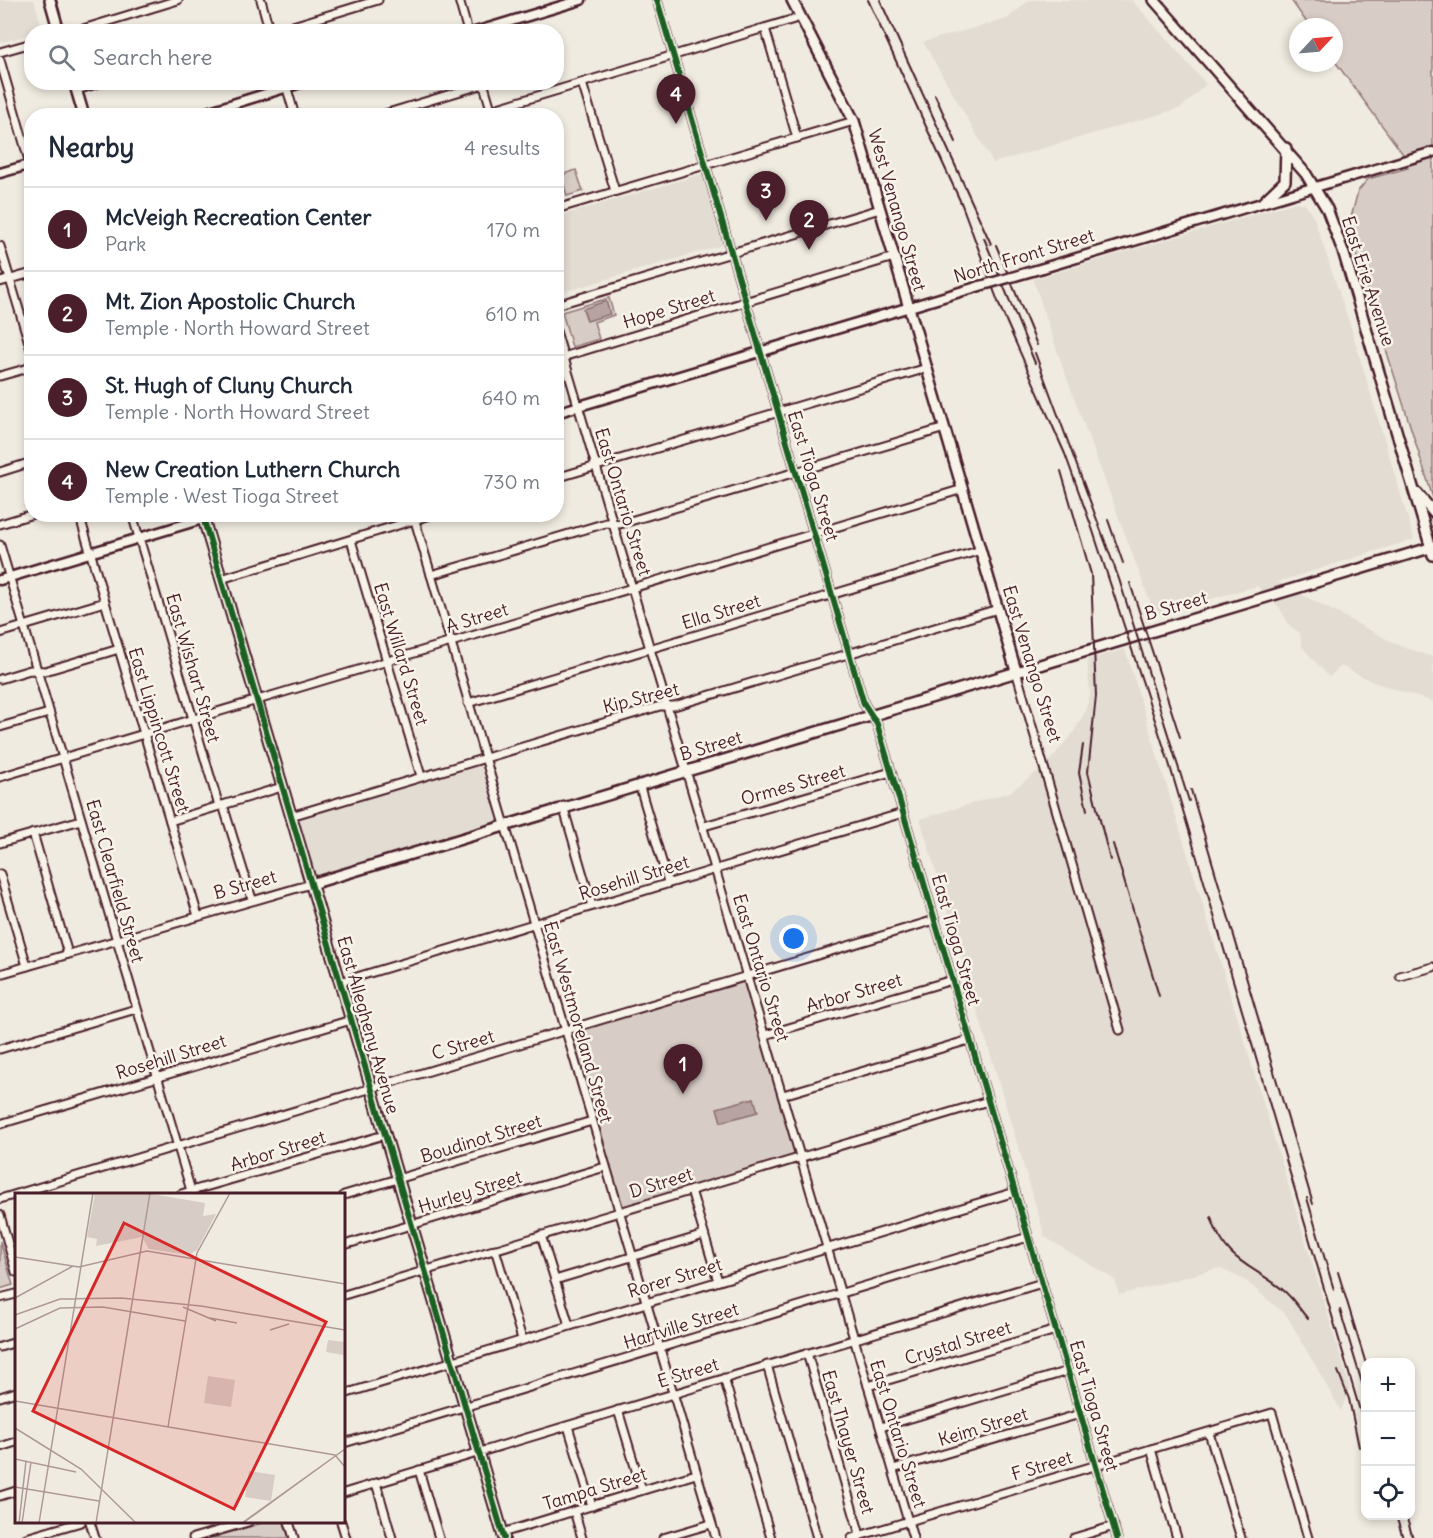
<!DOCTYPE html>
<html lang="en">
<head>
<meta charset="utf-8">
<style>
  body { margin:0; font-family:Delius,sans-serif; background:#f2f2f3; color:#1f2937 }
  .controls { position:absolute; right:18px; bottom:18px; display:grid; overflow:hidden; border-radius:12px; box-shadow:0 3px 9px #0003 }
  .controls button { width:54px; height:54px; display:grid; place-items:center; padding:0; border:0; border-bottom:2px solid #e0e1e3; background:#fff; color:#1f2937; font:30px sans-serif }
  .compass { position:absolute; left:1289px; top:18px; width:54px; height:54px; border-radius:50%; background:#fff; box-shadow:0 3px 9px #0003; rotate:64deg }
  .you { position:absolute; left:794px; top:939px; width:21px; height:21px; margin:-15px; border:4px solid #fff; border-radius:50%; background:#1a73e8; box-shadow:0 0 0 9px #1a73e833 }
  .badge { display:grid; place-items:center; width:39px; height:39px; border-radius:50%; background:#4a1f2b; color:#fff; font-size:20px; font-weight:700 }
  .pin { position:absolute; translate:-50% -50px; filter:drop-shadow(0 2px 3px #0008) }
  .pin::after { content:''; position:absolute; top:32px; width:21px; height:18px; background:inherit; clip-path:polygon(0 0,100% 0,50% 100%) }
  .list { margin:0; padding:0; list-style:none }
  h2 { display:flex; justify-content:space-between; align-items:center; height:78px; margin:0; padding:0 24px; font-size:26px }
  h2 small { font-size:20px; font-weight:400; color:#747a83 }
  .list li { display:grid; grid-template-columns:39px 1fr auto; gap:18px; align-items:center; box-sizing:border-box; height:84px; padding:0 24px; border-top:2px solid #e0e1e3 }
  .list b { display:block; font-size:22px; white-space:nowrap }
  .list p { margin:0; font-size:20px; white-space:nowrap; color:#747a83 }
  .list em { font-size:20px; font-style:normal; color:#747a83 }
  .icon { flex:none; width:33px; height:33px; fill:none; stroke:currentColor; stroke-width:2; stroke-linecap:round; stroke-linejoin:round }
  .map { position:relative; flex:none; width:1433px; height:1538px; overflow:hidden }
  .search { position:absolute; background:#fff; box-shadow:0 3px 9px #0003; left:24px; top:24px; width:540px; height:66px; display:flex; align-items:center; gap:15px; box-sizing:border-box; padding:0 21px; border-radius:24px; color:#747a83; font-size:22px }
  .panel { position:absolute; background:#fff; box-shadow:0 3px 9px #0003; left:24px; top:108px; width:540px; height:414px; border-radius:24px }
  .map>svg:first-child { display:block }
  .built { fill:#e3dcd2 }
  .green { fill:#d8cdc6; stroke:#917678; stroke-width:1.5 }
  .water { fill:#b7a4a2; stroke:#8b6f72; stroke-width:1.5 }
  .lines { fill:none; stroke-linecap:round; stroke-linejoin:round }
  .minor-casing { stroke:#4a1f2b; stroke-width:11 }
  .tertiary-casing { stroke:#4a1f2b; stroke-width:13 }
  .secondary-casing { stroke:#4a1f2b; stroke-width:14 }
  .minor { stroke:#f7f3e8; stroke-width:7 }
  .tertiary { stroke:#f7f3e8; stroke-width:8 }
  .secondary { stroke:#f7f3e8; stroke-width:9 }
  .rail { stroke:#4a1f2b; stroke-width:2 }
  .tertiary-bridge-casing { stroke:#4a1f2b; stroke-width:13; stroke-linecap:butt }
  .tertiary-bridge { stroke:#f7f3e8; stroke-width:8 }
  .cycleway-casing { stroke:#f7f3e8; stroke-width:10 }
  .cycleway { stroke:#1b5e20; stroke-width:6 }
  .labels { text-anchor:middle; stroke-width:5; stroke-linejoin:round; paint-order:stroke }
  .street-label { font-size:18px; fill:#4a1f2b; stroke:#f7f3e8 }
  .inset-road { fill:none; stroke:#ae9998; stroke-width:1.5 }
  .view { fill:#d62828; fill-opacity:0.15; stroke:#d62828; stroke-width:3 }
  .inset-edge { fill:none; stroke:#4a1f2b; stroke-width:3 }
</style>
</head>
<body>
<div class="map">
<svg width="1433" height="1538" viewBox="0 0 1433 1538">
  <rect width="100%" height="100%" fill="#f0ebe0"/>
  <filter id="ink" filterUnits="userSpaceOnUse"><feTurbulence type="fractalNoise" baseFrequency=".0167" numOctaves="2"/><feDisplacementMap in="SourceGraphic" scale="12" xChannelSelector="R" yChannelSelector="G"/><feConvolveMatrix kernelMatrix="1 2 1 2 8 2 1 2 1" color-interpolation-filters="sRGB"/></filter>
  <g filter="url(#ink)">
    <g class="built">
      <polygon points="0,0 34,0 43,30 0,43"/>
      <polygon points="1029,0 1132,0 1206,84 1181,108 993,163 923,42 1007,19"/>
      <polygon points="702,174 723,245 557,294 557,217"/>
      <polygon points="1296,202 1305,204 1314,218 1351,328 1414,539 1278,582 1400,646 1433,657 1433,702 1373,682 1341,666 1329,677 1302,647 1300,633 1290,626 1279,607 1257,586 1155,615 1063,368 1033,279"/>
      <polygon points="1125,649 1350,1387 1341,1411 1287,1316 1246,1281 1219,1268 1119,1295 1115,1280 1045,1237 920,819 1010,792 1045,766 1072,735 1085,712 1090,694 1087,660"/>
      <polygon points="484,758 504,824 311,884 291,816"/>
    </g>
    <g class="green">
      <polygon points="1291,0 1433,0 1433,498 1348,229 1358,191 1368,179 1408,168 1403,154 1334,60 1334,27 1310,27"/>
      <polygon points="576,170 583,191 567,196 561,175"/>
      <polygon points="609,298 614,315 594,322 599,339 572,347 562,312"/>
      <polygon points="747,975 801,1157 619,1212 565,1030"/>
      <polygon points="0,1241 13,1285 0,1289"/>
      <polygon points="266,1522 284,1522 289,1538 211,1538"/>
    </g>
    <g class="water">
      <polygon points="606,301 610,314 587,321 583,309"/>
      <polygon points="754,1098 758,1112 721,1122 717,1108"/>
    </g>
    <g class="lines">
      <g class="minor-casing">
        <g id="minor">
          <polyline points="261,0 270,32"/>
          <polyline points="459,0 468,32"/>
          <polyline points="657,0 864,704 877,724 1117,1538"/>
          <polyline points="765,28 797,138"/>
          <polyline points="73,32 178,0"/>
          <polyline points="273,32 378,0"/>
          <polyline points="0,52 32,43"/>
          <polyline points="0,60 32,171"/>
          <polyline points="285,82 295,116"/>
          <polyline points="483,82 493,116"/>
          <polyline points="582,83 615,191"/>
          <polyline points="77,90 102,82"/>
          <polyline points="491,110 801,17"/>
          <polyline points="378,116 484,84"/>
          <polyline points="556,209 854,121"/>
          <polyline points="0,246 32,353"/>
          <polyline points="0,282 32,273"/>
          <polyline points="556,305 880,209"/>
          <polyline points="556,331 913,1538"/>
          <polyline points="556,359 894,257"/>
          <polyline points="0,376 32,367"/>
          <polyline points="0,472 32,462"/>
          <polyline points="556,478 927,368"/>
          <polyline points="79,514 198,916"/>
          <polyline points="132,514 219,806"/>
          <polyline points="413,514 716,1538"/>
          <polyline points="0,524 33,514"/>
          <polyline points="351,540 421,776"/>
          <polyline points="0,545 192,1194"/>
          <polyline points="431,575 606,523 620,524 945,428"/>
          <polyline points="221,579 434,514"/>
          <polyline points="0,633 105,602"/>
          <polyline points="1016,671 1120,1030"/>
          <polyline points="0,679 30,670 45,671 119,649"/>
          <polyline points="468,703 981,550"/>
          <polyline points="0,727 49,713"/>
          <polyline points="0,777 963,489"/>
          <polyline points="639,784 668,882"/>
          <polyline points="223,805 252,899"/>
          <polyline points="563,806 592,906"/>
          <polyline points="291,816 660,706 674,706 998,609"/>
          <polyline points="170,821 282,787"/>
          <polyline points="704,826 891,772"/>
          <polyline points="33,833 68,954"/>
          <polyline points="0,843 81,820"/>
          <polyline points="0,874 27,966"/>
          <polyline points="0,974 311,884"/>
          <polyline points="1400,976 1433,967"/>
          <polyline points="340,982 903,813"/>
          <polyline points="765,1035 952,980"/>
          <polyline points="0,1049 136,1009"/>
          <polyline points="783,1095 969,1040"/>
          <polyline points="0,1124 351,1020"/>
          <polyline points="691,1190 718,1281"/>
          <polyline points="181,1194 384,1135"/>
          <polyline points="344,1195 592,1121"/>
          <polyline points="0,1199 935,920"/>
          <polyline points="0,1215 16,1272"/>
          <polyline points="541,1235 569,1325"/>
          <polyline points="344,1245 605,1167"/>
          <polyline points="495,1249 522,1339"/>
          <polyline points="555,1280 704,1235"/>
          <polyline points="344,1295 988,1101"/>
          <polyline points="0,1298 16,1294"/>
          <polyline points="0,1347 16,1342"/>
          <polyline points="807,1353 860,1535 858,1538"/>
          <polyline points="767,1365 817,1538"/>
          <polyline points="724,1378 771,1538"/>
          <polyline points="868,1386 1056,1330"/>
          <polyline points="344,1394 1015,1192"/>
          <polyline points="0,1397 16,1392"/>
          <polyline points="618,1410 642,1490"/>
          <polyline points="568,1426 592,1506"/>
          <polyline points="881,1427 1068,1371"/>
          <polyline points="1209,1433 1241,1538"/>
          <polyline points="344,1443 1028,1237"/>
          <polyline points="0,1447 16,1442"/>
          <polyline points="1151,1449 1177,1538"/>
          <polyline points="893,1469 1080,1414"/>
          <polyline points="419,1470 439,1538"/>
          <polyline points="376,1483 392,1538"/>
          <polyline points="344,1493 1042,1283"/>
          <polyline points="0,1496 16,1491"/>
          <polyline points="574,1511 582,1538"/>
          <polyline points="90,1522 95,1538"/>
          <polyline points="289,1522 294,1538"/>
          <polyline points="341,1522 346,1538"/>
          <polyline points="502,1533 696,1474"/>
          <polyline points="26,1538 81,1522"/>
          <polyline points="193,1538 248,1522"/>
          <polyline points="663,1538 711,1524"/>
          <polyline points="852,1538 1272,1413 1308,1538"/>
          <polyline points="1074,1538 1114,1526"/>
        </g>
      </g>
      <g class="tertiary-casing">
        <g id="tertiary">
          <polyline points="475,32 581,0"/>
          <polyline points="194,116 304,82"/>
          <polyline points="0,173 32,164"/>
          <polyline points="1043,268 1433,152"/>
          <polyline points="556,413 980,286"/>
          <polyline points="0,580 219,514"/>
        </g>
      </g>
      <g class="secondary-casing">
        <g id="secondary">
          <polyline points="50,0 59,32"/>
          <polyline points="792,0 854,121 1016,671"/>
          <polyline points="1154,0 1306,174 1327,209 1344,254 1433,555"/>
          <polyline points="74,82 84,116"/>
          <polyline points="1263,202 1285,181 1286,148"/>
          <polyline points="1417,493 1433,512"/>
          <polyline points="202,514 504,1538"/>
          <polyline points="311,884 1433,547"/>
        </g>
      </g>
      <use href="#minor" class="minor"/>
      <use href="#tertiary" class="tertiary"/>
      <use href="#secondary" class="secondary"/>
      <g class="rail">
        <polyline points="868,0 962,205 1000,307 1065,454 1092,528 1169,763 1366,1431"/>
        <polyline points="880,0 991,244"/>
        <polyline points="935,95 956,142"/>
        <polyline points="984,238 1035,363"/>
        <polyline points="996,245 1037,345"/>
        <polyline points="1035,353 1119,579 1189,801"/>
        <polyline points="1061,471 1091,574 1096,696 1088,772 1110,860"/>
        <polyline points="1108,520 1123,563"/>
        <polyline points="1130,583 1180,737"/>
        <polyline points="1083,745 1079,773 1087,810"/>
        <polyline points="1191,790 1313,1204"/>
        <polyline points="1113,844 1159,996"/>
        <polyline points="1307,1198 1334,1290"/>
        <path d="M1211,1217C1226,1263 1251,1264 1283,1290C1293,1298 1300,1310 1308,1319"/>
        <polyline points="1338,1272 1366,1364"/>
        <polyline points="1340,1310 1366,1396"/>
        <polyline points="1338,1371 1349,1399 1359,1447"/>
        <polyline points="1396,1516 1403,1538"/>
        <polyline points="1406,1516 1413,1538"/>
      </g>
      <g class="tertiary-bridge-casing">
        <polyline id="tertiary-bridge" points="980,286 1043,268"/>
      </g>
      <use href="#tertiary-bridge" class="tertiary-bridge"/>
      <g class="cycleway-casing">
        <g id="cycleway">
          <polyline points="657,0 864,704 877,724 1117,1538"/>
          <polyline points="202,514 504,1538"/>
        </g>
      </g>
      <use href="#cycleway" class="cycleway"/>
    </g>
  </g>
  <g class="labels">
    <g class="street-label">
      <text transform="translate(897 210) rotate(74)" y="6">West Venango Street</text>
      <text transform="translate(1024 256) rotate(-17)" y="6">North Front Street</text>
      <text transform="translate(1368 281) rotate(72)" y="6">East Erie Avenue</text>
      <text transform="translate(669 309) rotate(-17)" y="6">Hope Street</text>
      <text transform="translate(813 476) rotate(73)" y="6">East Tioga Street</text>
      <text transform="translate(623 502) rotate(73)" y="6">East Ontario Street</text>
      <text transform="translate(1176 606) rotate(-16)" y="6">B Street</text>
      <text transform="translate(721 612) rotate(-17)" y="6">Ella Street</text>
      <text transform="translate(477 618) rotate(-17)" y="6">A Street</text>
      <text transform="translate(401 654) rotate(73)" y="6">East Willard Street</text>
      <text transform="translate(1032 664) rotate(73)" y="6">East Venango Street</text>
      <text transform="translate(193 668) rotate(74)" y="6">East Wishart Street</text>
      <text transform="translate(641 698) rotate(-14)" y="6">Kip Street</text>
      <text transform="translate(159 730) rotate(73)" y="6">East Lippincott Street</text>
      <text transform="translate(711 746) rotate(-17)" y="6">B Street</text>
      <text transform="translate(793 785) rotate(-16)" y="6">Ormes Street</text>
      <text transform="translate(634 878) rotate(-17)" y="6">Rosehill Street</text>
      <text transform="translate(115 881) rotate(74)" y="6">East Clearfield Street</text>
      <text transform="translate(245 885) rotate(-16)" y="6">B Street</text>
      <text transform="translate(956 940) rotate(74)" y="6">East Tioga Street</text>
      <text transform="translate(761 968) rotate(73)" y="6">East Ontario Street</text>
      <text transform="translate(854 993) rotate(-16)" y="6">Arbor Street</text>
      <text transform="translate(578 1022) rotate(74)" y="6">East Westmoreland Street</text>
      <text transform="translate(368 1025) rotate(74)" y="6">East Allegheny Avenue</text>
      <text transform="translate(463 1045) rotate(-17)" y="6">C Street</text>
      <text transform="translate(171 1057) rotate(-17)" y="6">Rosehill Street</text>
      <text transform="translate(481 1139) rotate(-17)" y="6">Boudinot Street</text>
      <text transform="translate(278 1151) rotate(-17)" y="6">Arbor Street</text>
      <text transform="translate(661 1183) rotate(-17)" y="6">D Street</text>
      <text transform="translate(470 1192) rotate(-17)" y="6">Hurley Street</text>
      <text transform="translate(675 1278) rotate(-17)" y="6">Rorer Street</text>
      <text transform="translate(681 1326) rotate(-17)" y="6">Hartville Street</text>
      <text transform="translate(958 1343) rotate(-17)" y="6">Crystal Street</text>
      <text transform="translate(688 1373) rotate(-17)" y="6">E Street</text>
      <text transform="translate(1094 1406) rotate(74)" y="6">East Tioga Street</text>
      <text transform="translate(983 1427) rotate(-17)" y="6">Keim Street</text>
      <text transform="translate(898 1434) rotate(73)" y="6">East Ontario Street</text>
      <text transform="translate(848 1442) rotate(74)" y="6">East Thayer Street</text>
      <text transform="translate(1042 1466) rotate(-17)" y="6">F Street</text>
      <text transform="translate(595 1489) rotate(-17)" y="6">Tampa Street</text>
    </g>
  </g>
  <g transform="translate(15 1193)">
    <rect width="330" height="330" fill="#f0ebe0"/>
    <path d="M80,0H131L190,10L188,23L201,21L182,57L174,62L134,56L127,44L81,53L82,46L72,44ZM313,147L330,149V171L328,162L311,159ZM193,183L220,187L216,214L189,210ZM234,278L260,282L256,308L230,304Z" fill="#d8cdc6"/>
    <path class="inset-road" d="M0,64L64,74L132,58L330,91M0,105L58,73M168,114L201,128M0,122L45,106L106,105L186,113L330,137M195,125L222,130M0,136L45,115L88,114L170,128M255,137L274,131M0,208L320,262L330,274M153,234L182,60L215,0M0,235L66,276L121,330M0,266L61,279M0,294L84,308M4,330L11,268M7,330L16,269M24,330L78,0M81,330L135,0M227,330L330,256M228,330L330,256"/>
    <path class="view" d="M109,30L311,129L219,316L18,218Z"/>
    <rect width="330" height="330" class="inset-edge"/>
  </g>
</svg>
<div class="controls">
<button>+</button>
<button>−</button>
<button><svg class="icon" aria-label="locate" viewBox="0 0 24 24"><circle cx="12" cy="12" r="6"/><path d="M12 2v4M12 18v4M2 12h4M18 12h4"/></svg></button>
</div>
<svg class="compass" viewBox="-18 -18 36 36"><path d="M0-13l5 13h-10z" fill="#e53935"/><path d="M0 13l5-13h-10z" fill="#747a83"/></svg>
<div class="you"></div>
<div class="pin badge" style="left:683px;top:1094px">1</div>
<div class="pin badge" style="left:809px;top:250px">2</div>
<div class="pin badge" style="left:766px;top:221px">3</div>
<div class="pin badge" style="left:676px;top:124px">4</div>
<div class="search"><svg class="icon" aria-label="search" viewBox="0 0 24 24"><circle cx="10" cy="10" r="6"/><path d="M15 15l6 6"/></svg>Search here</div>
<section class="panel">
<h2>Nearby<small>4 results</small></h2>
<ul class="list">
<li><span class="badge">1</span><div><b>McVeigh Recreation Center</b><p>Park</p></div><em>170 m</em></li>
<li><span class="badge">2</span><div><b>Mt. Zion Apostolic Church</b><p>Temple · North Howard Street</p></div><em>610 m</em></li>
<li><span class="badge">3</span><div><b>St. Hugh of Cluny Church</b><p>Temple · North Howard Street</p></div><em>640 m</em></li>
<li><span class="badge">4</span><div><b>New Creation Luthern Church</b><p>Temple · West Tioga Street</p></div><em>730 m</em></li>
</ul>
</section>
</div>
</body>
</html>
